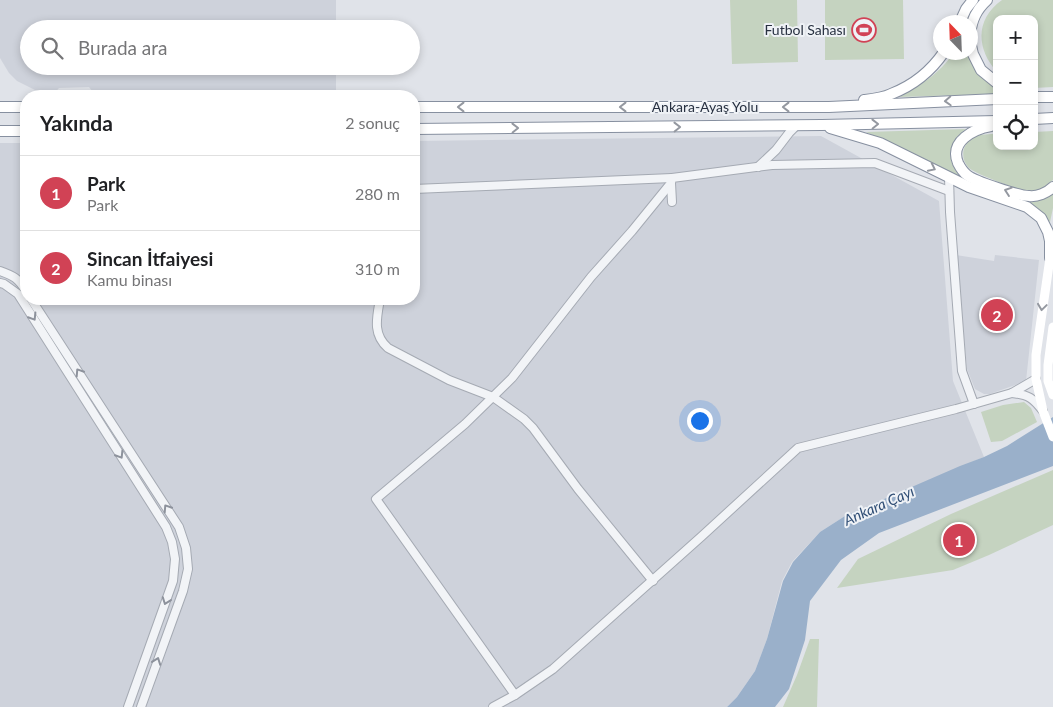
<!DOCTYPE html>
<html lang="tr">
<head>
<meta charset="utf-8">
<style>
  body { margin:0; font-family:Lato,sans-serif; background:#f6f6f6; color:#202124 }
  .controls { position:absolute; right:15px; top:15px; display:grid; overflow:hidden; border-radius:10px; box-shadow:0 2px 8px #0003 }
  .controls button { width:45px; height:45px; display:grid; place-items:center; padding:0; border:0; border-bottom:1px solid #e0e0e0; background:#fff; color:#202124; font:25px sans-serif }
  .compass { position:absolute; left:933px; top:15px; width:45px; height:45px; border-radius:50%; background:#fff; box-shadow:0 2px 8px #0003; rotate:337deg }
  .you { position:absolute; left:699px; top:420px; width:18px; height:18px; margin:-12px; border:4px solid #fff; border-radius:50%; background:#1a73e8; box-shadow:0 0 0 8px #1a73e833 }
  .badge { display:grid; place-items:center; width:32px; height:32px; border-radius:50%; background:#d14255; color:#fff; font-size:16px; font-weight:700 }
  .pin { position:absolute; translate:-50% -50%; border:2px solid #fff; box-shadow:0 1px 5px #0006 }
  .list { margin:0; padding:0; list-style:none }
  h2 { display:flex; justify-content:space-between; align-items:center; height:65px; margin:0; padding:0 20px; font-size:21px }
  h2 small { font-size:16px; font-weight:400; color:#757577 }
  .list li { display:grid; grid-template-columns:32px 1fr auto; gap:15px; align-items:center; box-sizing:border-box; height:75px; padding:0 20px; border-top:1px solid #e0e0e0 }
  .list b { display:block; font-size:19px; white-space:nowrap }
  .list p { margin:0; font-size:16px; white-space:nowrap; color:#757577 }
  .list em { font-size:16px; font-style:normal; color:#757577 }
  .icon { flex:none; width:28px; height:28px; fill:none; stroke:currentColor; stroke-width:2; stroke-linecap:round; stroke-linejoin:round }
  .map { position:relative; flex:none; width:1053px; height:707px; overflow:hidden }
  .search { position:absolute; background:#fff; box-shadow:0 2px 8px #0003; left:20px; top:20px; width:400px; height:55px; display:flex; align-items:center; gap:12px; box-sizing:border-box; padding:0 18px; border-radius:28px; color:#757577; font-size:19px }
  .panel { position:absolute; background:#fff; box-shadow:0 2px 8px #0003; left:20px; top:90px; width:400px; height:215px; border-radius:20px }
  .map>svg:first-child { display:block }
  .built { fill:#ced2db }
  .green { fill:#c5d3c0 }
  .water { fill:#9ab0ca }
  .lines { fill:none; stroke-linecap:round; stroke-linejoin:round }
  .tertiary-casing { stroke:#a5aab3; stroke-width:10 }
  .trunk-casing { stroke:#8790a0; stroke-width:12 }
  .tertiary { stroke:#f2f4f7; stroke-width:8 }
  .secondary { stroke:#fff; stroke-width:9 }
  .trunk { stroke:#fff; stroke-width:10 }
  .oneway { stroke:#9498a0 }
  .oneway2 { stroke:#8d929c }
  .labels { text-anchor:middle; stroke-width:4; stroke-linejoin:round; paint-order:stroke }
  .poi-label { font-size:14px; fill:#283141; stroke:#eff2f6; text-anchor:end }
  .street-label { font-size:14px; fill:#283141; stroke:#eff2f6 }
  .water-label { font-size:15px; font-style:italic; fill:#314f76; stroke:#eff2f6 }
</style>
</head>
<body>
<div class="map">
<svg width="1053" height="707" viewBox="0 0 1053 707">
  <rect width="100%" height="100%" fill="#e0e3e9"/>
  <g class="built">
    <polygon points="0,0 336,0 336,29 29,29 29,66 336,66 336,95 96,96 89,87 59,88 53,95 45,95 17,81 9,73 0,58"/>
    <polygon points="821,136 939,201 953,381 984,457 845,516 820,532 792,562 782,581 767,639 755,671 737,697 727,707 0,707 0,143 26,143 26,299 414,299 414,141"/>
    <polygon points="956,255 994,261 995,255 1039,260 1026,381 990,394 984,394 975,389 967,369"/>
  </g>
  <g class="green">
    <polygon points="730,0 797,0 798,62 732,64"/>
    <polygon points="825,0 903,0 904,59 825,60"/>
    <path d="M1002,0H1053V87L1034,88V19H997V72C976,49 975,19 1002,0Z"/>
    <path d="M970,52L997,88V94L899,97C919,86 941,73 953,53Z"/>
    <path d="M966,129C947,143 946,160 961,178L866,132Z"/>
    <path d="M1053,131V180C1046,186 1039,192 1029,191C1021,191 972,173 968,167C960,158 962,143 974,137C980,134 990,134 997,134V146H1034V132Z"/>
    <path d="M1053,194V208L1050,222L1034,206L1023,201C1034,202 1043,200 1053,194Z"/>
    <polygon points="1024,402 1031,408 1037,422 1002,441 991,442 981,412 1003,405"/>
    <polygon points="1053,470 1053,525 989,555 953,570 837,588 858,559 951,514"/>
    <polygon points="810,639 819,639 817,707 783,707 797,675"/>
  </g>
  <polygon class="water" points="1053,417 1053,466 879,533 841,560 810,601 805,640 789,689 775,707 727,707 737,697 755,671 767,639 783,581 793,562 820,532 845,516 960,466 984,457 1007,446"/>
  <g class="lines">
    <g class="tertiary-casing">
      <g id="tertiary">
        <polyline points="758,167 776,150 789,133 796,126"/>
        <polyline points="949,177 950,212 962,371 974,404"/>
        <polyline points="671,183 672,202"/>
        <polyline points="414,189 672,178"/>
        <path d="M0,271C14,276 18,278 26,291"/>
        <polyline points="0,283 4,284 18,294 166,527 172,542 175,559 173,581 128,707"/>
        <polyline points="31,299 179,527 186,548 188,569 183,591 141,707"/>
        <path d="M380,299C377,317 372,334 388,348L449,380L493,397L524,419L533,428L578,489L653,581"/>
        <path d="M1012,393C1029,395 1033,398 1043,411"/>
        <polyline points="515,695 376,499 465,424 512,378 591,277 632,231 671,183 672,178 772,165 875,163 949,191"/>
        <polyline points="493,707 515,695 553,669 702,536 798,448 956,409 1012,393 1036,379"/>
      </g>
    </g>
    <g class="trunk-casing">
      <g id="trunk">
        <polyline points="960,22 966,9 973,0"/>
        <path d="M970,34C972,20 976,10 987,0"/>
        <polyline points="970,41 973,54 981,70 997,83"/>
        <polyline points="1034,97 1053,97"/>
        <path d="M864,100C873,99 883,98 891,94C912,86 931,71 944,52"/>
        <polyline points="0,107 26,107"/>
        <polyline points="414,107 829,107 997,99"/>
        <polyline points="1034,119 1053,118"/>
        <path d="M991,126C974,129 949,141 958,163C960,167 963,172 967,175C974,181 1019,196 1029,196C1037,197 1047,193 1053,187"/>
        <polyline points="830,128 880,143 969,187 1027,207 1041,218 1048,232 1050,241 1050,258"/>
        <polyline points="414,129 822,125 997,121"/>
        <polyline points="0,131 26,131"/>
      </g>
    </g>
    <use href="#tertiary" class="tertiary"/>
    <g class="secondary">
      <polyline points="1051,251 1036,355 1036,379 1043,411 1053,437"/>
      <polyline points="1053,327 1048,365 1048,381 1053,395"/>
    </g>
    <use href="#trunk" class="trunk"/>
  </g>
  <defs><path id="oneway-chevron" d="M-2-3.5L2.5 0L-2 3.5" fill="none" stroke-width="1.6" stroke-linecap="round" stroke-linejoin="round" transform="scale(1.25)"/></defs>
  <g class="oneway">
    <use href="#oneway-chevron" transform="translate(948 101) rotate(177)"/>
    <use href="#oneway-chevron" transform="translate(461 107) rotate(180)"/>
    <use href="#oneway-chevron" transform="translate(623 107) rotate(180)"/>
    <use href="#oneway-chevron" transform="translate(786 107) rotate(180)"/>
    <use href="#oneway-chevron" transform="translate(875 124) rotate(-1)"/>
    <use href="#oneway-chevron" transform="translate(677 127) rotate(-1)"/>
    <use href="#oneway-chevron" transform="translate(515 128) rotate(-1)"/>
    <use href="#oneway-chevron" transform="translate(932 168) rotate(26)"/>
    <use href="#oneway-chevron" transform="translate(1008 191) rotate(-161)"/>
    <use href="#oneway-chevron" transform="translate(1042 307) rotate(98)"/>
  </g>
  <g class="oneway2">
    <use href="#oneway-chevron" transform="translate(33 317) rotate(58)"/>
    <use href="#oneway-chevron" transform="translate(79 372) rotate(-123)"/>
    <use href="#oneway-chevron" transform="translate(120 455) rotate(58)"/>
    <use href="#oneway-chevron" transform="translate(167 508) rotate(-123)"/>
    <use href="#oneway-chevron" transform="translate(166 601) rotate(110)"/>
    <use href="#oneway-chevron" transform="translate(157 661) rotate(-70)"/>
  </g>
  <defs>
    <g id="stadium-ring" transform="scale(1.25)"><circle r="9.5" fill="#eff2f6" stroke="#d14255" stroke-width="1.5"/><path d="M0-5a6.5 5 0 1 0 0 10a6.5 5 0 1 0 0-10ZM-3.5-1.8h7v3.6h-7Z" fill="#d14255"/></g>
  </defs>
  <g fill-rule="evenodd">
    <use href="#stadium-ring" x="864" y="30"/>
  </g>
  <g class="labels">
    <g class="poi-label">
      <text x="846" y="35">Futbol Sahası</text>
    </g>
    <g class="street-label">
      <text x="705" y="112">Ankara-Ayaş Yolu</text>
    </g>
    <g class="water-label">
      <text transform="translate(879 506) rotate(-24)" y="5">Ankara Çayı</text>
    </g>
  </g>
</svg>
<div class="controls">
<button>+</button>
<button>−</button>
<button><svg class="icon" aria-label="locate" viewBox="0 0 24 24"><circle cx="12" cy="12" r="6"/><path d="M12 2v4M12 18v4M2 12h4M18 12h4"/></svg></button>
</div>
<svg class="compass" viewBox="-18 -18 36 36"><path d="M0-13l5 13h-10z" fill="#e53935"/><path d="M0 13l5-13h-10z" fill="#757577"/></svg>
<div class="you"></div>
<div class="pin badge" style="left:959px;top:540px">1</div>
<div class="pin badge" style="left:997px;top:315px">2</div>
<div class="search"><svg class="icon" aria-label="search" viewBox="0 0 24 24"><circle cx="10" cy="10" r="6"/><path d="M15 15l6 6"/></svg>Burada ara</div>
<section class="panel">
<h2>Yakında<small>2 sonuç</small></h2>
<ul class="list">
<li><span class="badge">1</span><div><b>Park</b><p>Park</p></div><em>280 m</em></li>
<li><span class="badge">2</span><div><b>Sincan İtfaiyesi</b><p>Kamu binası</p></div><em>310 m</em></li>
</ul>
</section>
</div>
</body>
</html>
